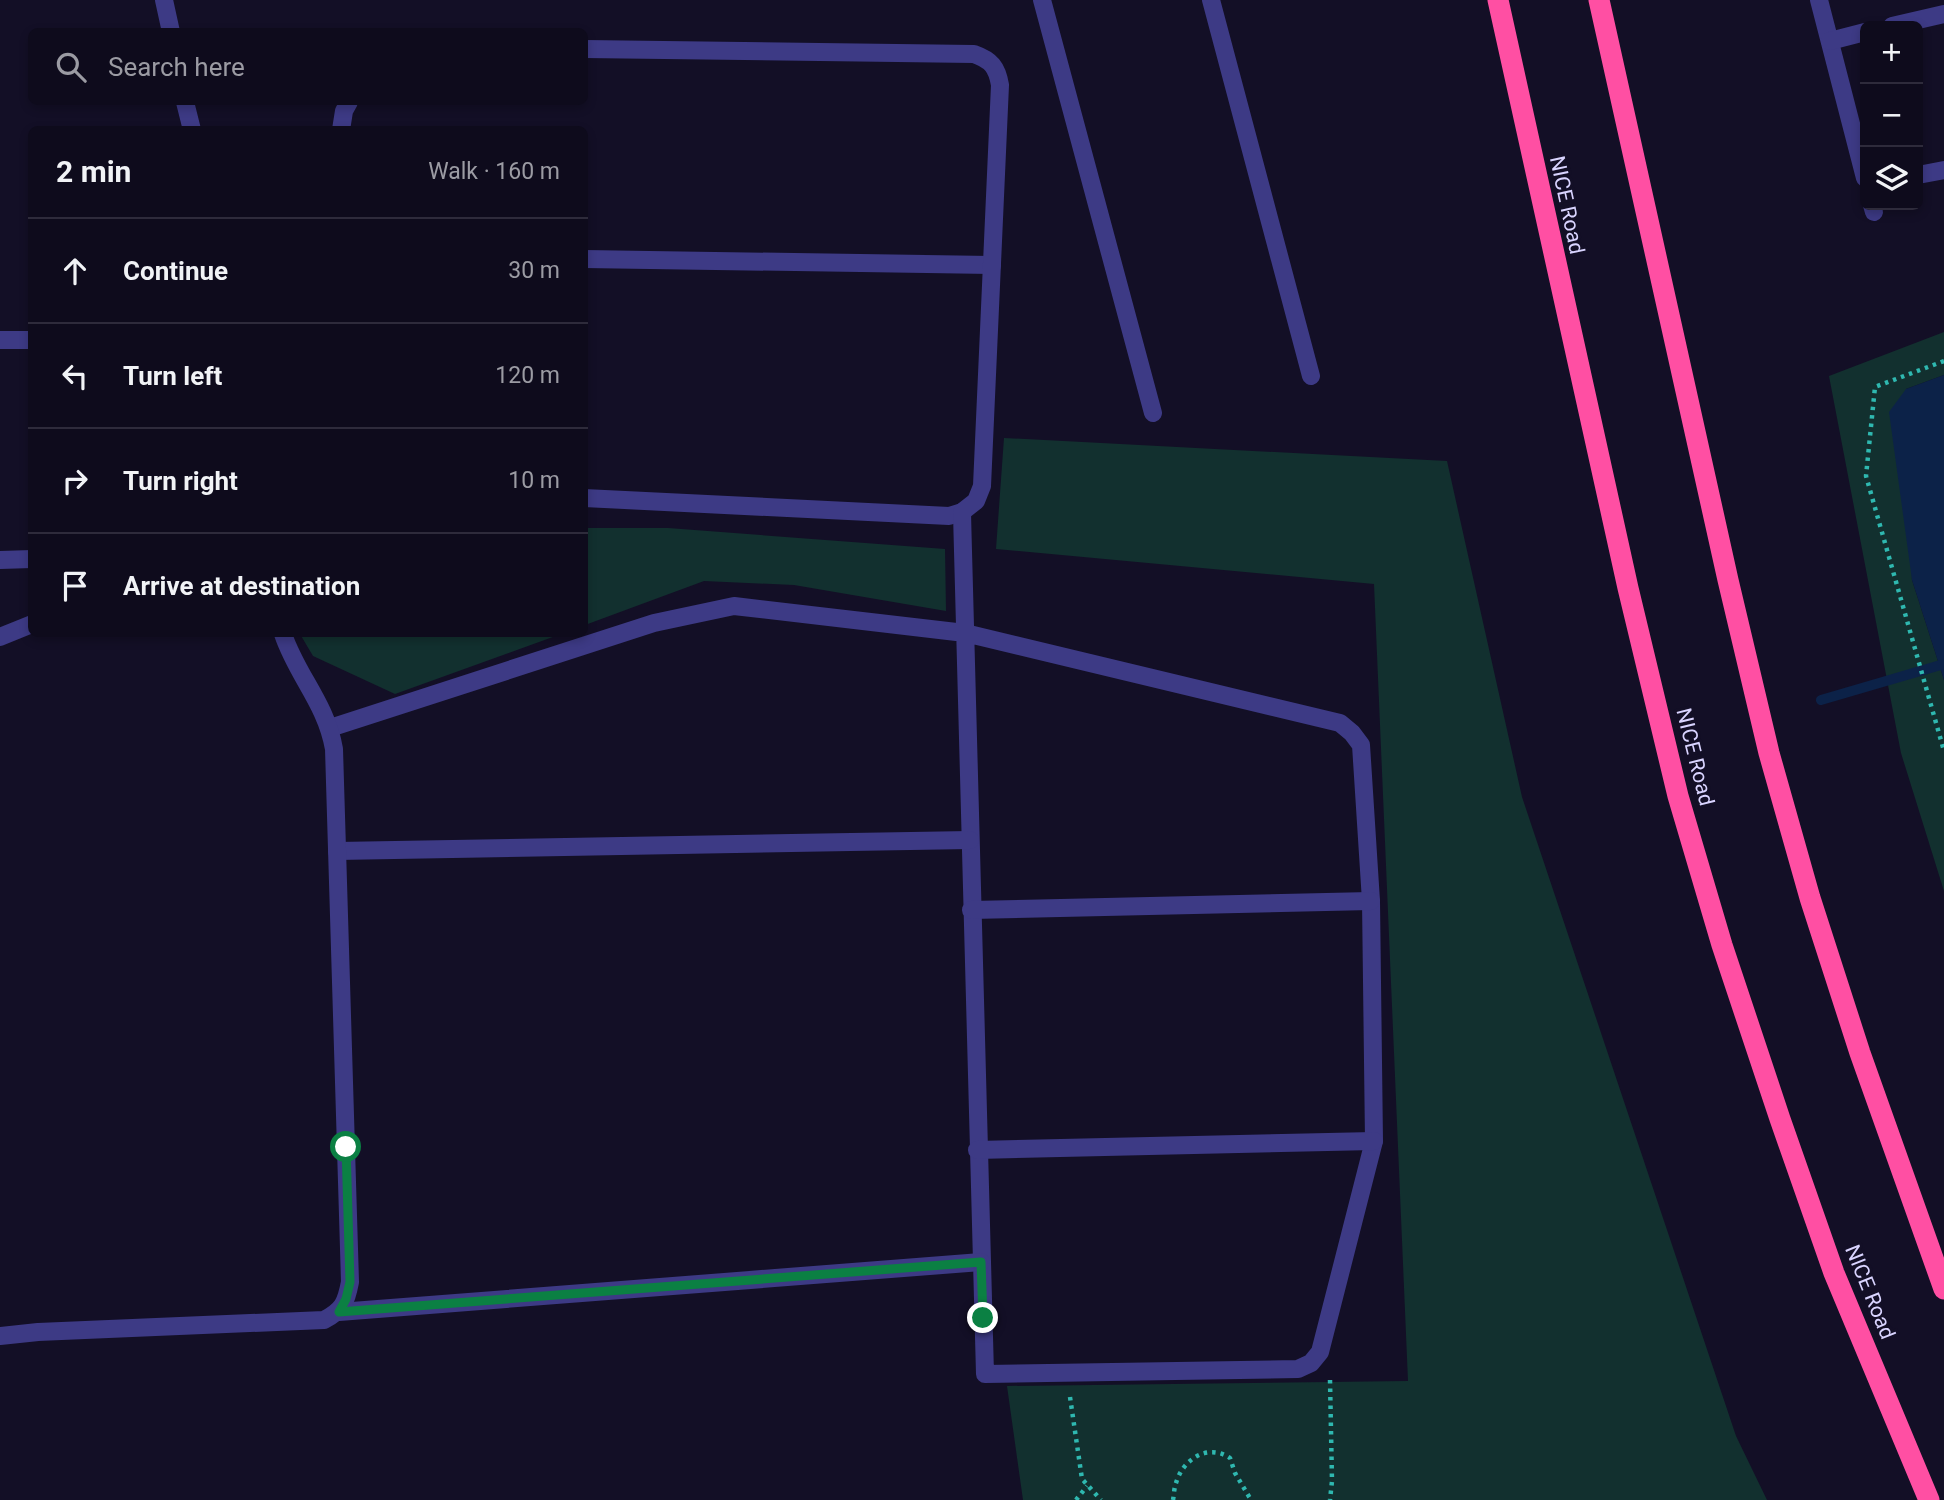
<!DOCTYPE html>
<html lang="en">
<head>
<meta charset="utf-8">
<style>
  body { margin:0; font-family:Roboto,sans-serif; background:#1c1929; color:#f1f3f6 }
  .controls { position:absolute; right:21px; top:21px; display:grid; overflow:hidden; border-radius:10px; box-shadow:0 4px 10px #0003 }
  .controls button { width:63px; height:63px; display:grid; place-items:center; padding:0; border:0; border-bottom:2px solid #2e2b3b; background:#0e0b1c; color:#f1f3f6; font:35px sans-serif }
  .stop { position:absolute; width:21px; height:21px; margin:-16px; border:5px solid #0b8043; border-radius:50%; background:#fff }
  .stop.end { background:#0b8043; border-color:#fff; box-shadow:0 2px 7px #0008 }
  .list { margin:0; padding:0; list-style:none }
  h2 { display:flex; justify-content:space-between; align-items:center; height:91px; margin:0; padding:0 28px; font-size:30px }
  h2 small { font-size:23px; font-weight:400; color:#9b9ba3 }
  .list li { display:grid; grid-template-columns:46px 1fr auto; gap:21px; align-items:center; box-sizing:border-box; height:105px; padding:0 28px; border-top:2px solid #2e2b3b }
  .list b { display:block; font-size:26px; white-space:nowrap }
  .list em { font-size:23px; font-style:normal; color:#9b9ba3 }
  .icon { flex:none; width:38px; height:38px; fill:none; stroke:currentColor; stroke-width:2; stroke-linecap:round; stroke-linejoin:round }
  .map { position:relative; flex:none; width:1944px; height:1500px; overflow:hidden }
  .search { position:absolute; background:#0e0b1c; box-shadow:0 4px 10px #0003; left:28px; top:28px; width:560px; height:77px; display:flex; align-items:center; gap:18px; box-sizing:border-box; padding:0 24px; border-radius:10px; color:#9b9ba3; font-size:26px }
  .panel { position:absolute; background:#0e0b1c; box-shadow:0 4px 10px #0003; left:28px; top:126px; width:560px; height:511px; border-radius:10px }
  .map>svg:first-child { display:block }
  .green { fill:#12302f }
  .water { fill:#0c2248 }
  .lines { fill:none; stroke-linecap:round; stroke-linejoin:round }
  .stream { stroke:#0c2248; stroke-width:10 }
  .path { stroke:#2fb8b0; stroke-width:4.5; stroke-dasharray:3.5 5; stroke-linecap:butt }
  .street { stroke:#3d3a85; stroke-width:18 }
  .highway { stroke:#ff4fa3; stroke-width:21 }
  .route { stroke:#0b8043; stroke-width:9 }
  .labels { text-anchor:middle; stroke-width:6; stroke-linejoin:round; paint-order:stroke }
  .street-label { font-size:21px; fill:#d9d4ff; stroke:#130f26 }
</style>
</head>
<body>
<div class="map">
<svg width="1944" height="1500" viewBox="0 0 1944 1500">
  <rect width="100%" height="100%" fill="#130f26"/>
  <g class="green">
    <polygon points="1944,332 1944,375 1906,389 1912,580 1944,680 1944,891 1901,753 1829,376"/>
    <polygon points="1004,438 1447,461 1522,797 1736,1436 1767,1500 1023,1500 1007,1386 1408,1381 1374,584 996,549"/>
    <polygon points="585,528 668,528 945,549 946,611 794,585 704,581 585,625"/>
    <polygon points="300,634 561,634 395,694 313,656"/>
  </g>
  <polygon class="water" points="1944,375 1944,680 1912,580 1889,412 1906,389"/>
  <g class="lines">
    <polyline class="stream" points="1821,700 1944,664"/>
    <g class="path">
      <polyline points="1944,361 1875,387 1866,476 1944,751"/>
      <polyline points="1330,1380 1332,1481 1330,1500"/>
      <polyline points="1070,1397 1082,1479 1101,1500"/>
      <polyline points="1076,1500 1087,1486"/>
      <path d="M1173,1500C1174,1495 1174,1488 1176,1483C1183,1459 1208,1443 1230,1458L1235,1473L1251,1500"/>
    </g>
    <g class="street">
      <polyline points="164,0 171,32"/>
      <polyline points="1042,0 1153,413"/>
      <polyline points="1211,0 1311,376"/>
      <polyline points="1819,0 1865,178"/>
      <polyline points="1892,26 1944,14"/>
      <polyline points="1830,41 1865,32"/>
      <polyline points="185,102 192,130"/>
      <polyline points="341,130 344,111 349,102"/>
      <polyline points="1918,175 1944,170"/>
      <polyline points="1872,205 1874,212"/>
      <polyline points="584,259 992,265"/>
      <polyline points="0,340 32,340"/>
      <polyline points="584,498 949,516 962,512"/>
      <polyline points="0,560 32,559"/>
      <polyline points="0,637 32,624"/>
      <path d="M330,728L654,623L734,606L965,633L1340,723L1352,733L1361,745L1371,901L1374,1141L1320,1352L1311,1363L1298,1369L985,1374C975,1086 969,799 962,512L976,501L982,486L1000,85C997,67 991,60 974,54L584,49"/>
      <polyline points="337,851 970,840"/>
      <polyline points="971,910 1371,901"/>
      <polyline points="977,1150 1374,1141"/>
      <polyline points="339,1312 981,1262"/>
      <path d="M0,1336L38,1332L324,1320C343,1310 346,1303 350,1282L334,749C326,703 297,676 283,634"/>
    </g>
    <g class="highway">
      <polyline points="1498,0 1628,588 1678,796 1722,945 1780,1119 1834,1273 1929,1500"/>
      <polyline points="1599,0 1728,580 1769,753 1810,898 1860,1053 1944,1289"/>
    </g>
  </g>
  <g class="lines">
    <polyline class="route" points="346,1147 350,1282 346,1299 339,1312 981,1262 983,1318"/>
  </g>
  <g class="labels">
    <g class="street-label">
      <text transform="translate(1567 205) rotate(78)" y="7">NICE Road</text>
      <text transform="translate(1695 757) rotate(76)" y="7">NICE Road</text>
      <text transform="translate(1870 1292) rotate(68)" y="7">NICE Road</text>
    </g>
  </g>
</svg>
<div class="controls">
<button>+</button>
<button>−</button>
<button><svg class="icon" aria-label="layers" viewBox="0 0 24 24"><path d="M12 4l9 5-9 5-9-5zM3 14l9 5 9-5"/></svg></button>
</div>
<div class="stop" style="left:346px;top:1147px"></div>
<div class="stop end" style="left:983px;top:1318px"></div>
<div class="search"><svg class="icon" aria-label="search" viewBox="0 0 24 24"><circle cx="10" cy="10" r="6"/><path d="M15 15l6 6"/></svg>Search here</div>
<section class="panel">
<h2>2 min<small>Walk · 160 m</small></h2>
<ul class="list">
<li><svg class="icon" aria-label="ahead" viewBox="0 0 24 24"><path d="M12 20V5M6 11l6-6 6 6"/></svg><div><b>Continue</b></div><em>30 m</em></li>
<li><svg class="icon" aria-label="left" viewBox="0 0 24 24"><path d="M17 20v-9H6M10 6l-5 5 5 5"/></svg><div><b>Turn left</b></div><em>120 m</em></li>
<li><svg class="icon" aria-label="right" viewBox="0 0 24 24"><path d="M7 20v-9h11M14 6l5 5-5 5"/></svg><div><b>Turn right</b></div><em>10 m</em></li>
<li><svg class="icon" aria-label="arrive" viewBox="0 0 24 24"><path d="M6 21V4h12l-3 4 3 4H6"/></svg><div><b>Arrive at destination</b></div></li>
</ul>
</section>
</div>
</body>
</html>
